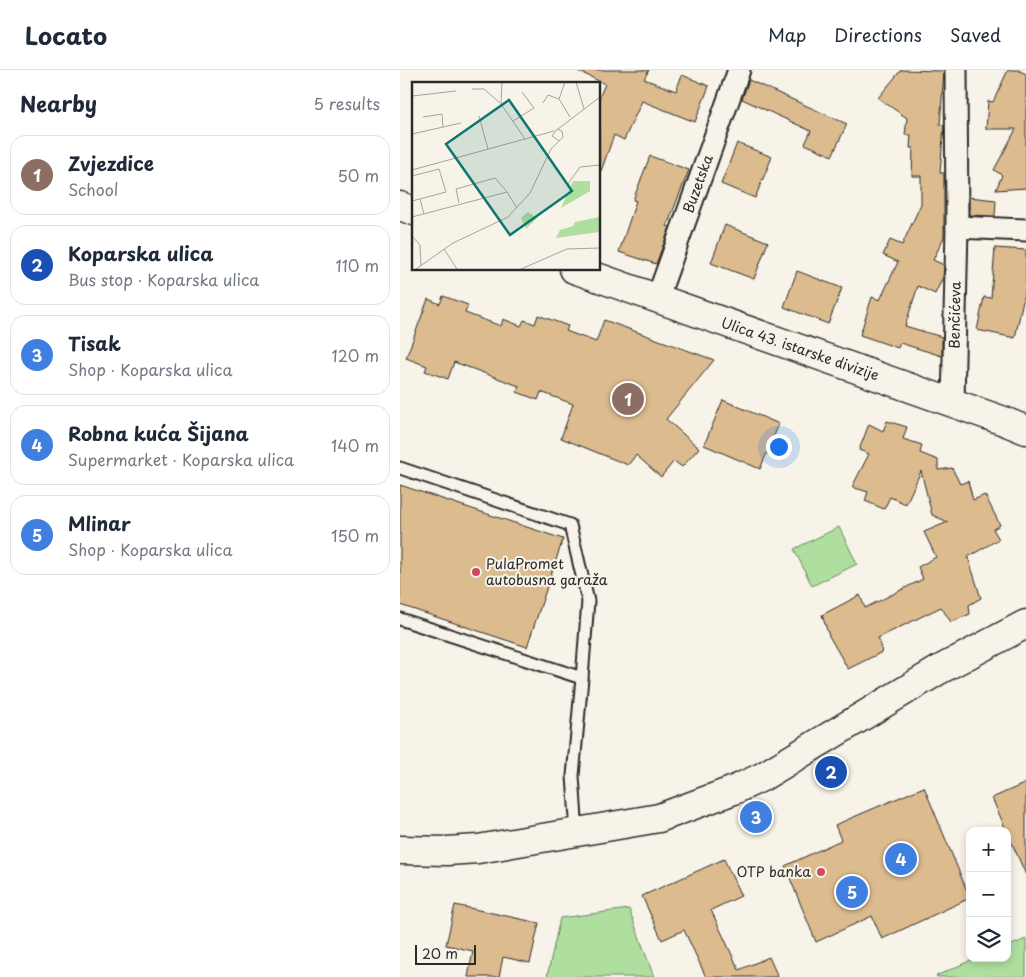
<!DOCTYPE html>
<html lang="en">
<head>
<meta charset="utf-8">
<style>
  body { margin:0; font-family:"Playpen Sans",sans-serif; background:#f2f2f3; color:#1f2937 }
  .controls { position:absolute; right:15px; bottom:15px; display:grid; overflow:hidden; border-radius:10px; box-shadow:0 2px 8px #0003 }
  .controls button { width:45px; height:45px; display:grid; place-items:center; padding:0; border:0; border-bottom:1px solid #e0e1e3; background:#fff; color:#1f2937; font:25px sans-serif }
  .scale { position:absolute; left:15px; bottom:12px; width:61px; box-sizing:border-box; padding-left:5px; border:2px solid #2b2b2b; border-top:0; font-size:14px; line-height:18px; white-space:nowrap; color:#2b2b2b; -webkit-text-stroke:4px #f7f3e8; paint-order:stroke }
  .you { position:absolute; left:378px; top:376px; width:18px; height:18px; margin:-12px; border:4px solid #fff; border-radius:50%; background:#1a73e8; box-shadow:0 0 0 8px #1a73e833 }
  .badge { display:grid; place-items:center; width:32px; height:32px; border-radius:50%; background:#2563eb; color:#fff; font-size:16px; font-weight:700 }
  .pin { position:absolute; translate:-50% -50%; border:2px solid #fff; box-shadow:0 1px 5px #0006 }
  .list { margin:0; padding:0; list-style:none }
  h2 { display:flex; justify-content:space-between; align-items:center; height:65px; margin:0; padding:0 20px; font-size:21px }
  h2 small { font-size:16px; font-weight:400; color:#747a83 }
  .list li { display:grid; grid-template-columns:32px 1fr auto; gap:15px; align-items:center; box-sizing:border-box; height:80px; margin:0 10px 10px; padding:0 10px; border:1px solid #e0e1e3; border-radius:15px }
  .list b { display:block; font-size:19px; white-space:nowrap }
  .list p { margin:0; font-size:16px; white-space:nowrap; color:#747a83 }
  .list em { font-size:16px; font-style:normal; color:#747a83 }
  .icon { flex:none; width:28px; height:28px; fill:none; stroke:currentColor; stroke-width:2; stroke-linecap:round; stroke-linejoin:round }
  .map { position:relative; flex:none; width:626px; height:907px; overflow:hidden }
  header { display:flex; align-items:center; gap:30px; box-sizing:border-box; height:70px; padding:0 25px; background:#fff; border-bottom:1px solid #e0e1e3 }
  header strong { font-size:24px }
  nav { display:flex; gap:28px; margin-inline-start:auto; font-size:18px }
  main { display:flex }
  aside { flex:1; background:#fff }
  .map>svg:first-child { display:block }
  .green { fill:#aedf9f; stroke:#6c8565 }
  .building { fill:#dcbb8e; stroke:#2b2b2b }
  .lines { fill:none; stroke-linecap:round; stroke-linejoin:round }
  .service-casing { stroke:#2b2b2b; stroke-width:15 }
  .minor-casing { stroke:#2b2b2b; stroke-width:25 }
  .secondary-casing { stroke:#2b2b2b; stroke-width:31 }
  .service { stroke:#f7f3e8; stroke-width:11 }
  .minor { stroke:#f7f3e8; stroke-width:21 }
  .secondary { stroke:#f7f3e8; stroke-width:28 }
  .poi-dot { fill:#d1495b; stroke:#f7f3e8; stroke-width:2 }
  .labels { text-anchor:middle; stroke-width:4; stroke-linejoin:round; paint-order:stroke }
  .street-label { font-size:14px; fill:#2b2b2b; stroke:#f7f3e8 }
  .poi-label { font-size:14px; fill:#2b2b2b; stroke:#f7f3e8; text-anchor:start }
  .inset-road { fill:none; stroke:#a5a39c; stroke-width:1 }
  .view { fill:#0f766e; fill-opacity:0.15; stroke:#0f766e; stroke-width:2.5 }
  .inset-edge { fill:none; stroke:#2b2b2b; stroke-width:2.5 }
</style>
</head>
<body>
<header>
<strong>Locato</strong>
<nav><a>Map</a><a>Directions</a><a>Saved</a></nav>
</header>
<main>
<aside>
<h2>Nearby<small>5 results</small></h2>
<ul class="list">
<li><span class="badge" style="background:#8d6e63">1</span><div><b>Zvjezdice</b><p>School</p></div><em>50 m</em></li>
<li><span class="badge" style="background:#1a4fb4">2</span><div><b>Koparska ulica</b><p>Bus stop · Koparska ulica</p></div><em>110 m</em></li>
<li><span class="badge" style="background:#3f7fe0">3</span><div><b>Tisak</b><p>Shop · Koparska ulica</p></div><em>120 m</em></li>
<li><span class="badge" style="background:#3f7fe0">4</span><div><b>Robna kuća Šijana</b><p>Supermarket · Koparska ulica</p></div><em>140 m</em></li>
<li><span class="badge" style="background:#3f7fe0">5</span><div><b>Mlinar</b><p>Shop · Koparska ulica</p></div><em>150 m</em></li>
</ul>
</aside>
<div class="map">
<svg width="626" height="907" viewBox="0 0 626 907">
  <rect width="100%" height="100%" fill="#f7f3e8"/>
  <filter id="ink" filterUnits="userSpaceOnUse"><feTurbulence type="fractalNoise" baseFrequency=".02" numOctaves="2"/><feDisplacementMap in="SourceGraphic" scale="10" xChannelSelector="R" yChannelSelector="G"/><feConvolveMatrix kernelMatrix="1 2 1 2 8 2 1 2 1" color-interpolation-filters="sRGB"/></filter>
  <g filter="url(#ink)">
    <g class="green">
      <polygon points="439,457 457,494 412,516 394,479"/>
      <polygon points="229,839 254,907 147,907 160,848"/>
      <polygon points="626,869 626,907 537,907 536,906 576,888 607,888 607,877"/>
    </g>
    <g class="building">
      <polygon points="176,0 249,0 244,9 276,21 282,5 309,16 295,52 242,31 224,70 214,65 201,101 199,100 199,28 205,14"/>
      <polygon points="501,0 544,1 540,55 544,56 540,103 544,103 544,167 533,190 544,195 543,207 535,224 518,216 505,256 542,267 542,286 500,273 498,278 460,265 472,227 480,230 498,192 483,185 490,170 502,175 521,134 521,106 512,106 513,78 510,78 511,65 505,65 507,48 478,28"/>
      <polygon points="608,0 618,0 626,4 626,118 596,120 602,105 594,100 616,59 586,59 588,31 593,32"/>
      <polygon points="349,10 447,54 432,86 405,74 411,61 342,29"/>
      <polygon points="337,73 372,87 355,128 321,114"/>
      <polygon points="250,86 289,100 267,156 270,157 256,194 219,182 236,131 233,130"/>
      <polygon points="569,127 596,130 595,146 569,145"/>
      <polygon points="325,155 368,172 354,209 311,193"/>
      <polygon points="595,178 626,180 626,216 615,268 577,260 584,227 591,228"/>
      <polygon points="397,201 442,218 428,254 384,237"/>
      <polygon points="43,226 68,235 65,243 101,256 103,249 121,256 124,250 135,254 138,245 168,256 166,261 196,272 204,250 314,290 266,349 299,378 282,397 274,391 261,407 236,385 228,395 161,368 173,334 141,322 138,330 117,322 119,316 54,292 48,309 25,301 27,296 6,288 28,229 40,234"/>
      <polygon points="323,330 379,354 360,399 304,375"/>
      <polygon points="487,351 507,357 503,369 522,375 520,383 538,390 538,400 552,398 560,414 568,411 573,430 585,425 600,455 593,459 599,469 568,487 581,528 569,535 570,544 551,552 541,537 478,568 482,582 448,599 429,566 422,545 460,525 465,538 523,509 518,497 536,487 524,462 548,452 532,445 521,401 506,434 490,427 484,439 465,431 468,422 452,417 469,384 459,380 469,354 483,361"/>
      <polygon points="0,415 163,469 127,577 0,535"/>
      <polygon points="626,713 626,805 592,728"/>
      <polygon points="524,717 570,828 482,869 472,846 416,872 385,796 441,770 435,755"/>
      <polygon points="324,789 341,826 311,840 339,900 369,887 378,907 306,907 284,860 262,870 242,826"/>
      <polygon points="55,835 139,853 130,893 103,887 99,907 68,907 73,881 46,875"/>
    </g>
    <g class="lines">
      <g class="service-casing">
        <g id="service">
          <polyline points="0,398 170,455 188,531 182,608 0,549"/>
          <polyline points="177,763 173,706 182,608"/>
        </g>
      </g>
      <g class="minor-casing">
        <g id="minor">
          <polyline points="557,157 626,160"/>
          <polyline points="257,229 339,0"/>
          <polyline points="553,333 557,157 556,0"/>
        </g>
      </g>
      <g class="secondary-casing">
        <g id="secondary">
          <polyline points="0,136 14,141"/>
          <polyline points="174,199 604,351 626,360"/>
          <polyline points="0,780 47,781 78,779 259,748 334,720 362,707 539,600 626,554"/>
        </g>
      </g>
      <use href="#service" class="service"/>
      <use href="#minor" class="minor"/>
      <use href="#secondary" class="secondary"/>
    </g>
  </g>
  <g class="poi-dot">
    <circle cx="76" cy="502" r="5"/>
    <circle cx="421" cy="802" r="5"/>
  </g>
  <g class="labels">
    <g class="street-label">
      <text transform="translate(298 114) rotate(-70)" y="5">Buzetska</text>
      <text transform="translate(555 245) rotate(-89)" y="5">Benčićeva</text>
      <text transform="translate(400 279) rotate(19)" y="5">Ulica 43. istarske divizije</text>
    </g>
    <g class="poi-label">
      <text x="86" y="499">PulaPromet<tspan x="86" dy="16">autobusna garaža</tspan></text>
      <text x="411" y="807" text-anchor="end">OTP banka</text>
    </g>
  </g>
  <g transform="translate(12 12)">
    <rect width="188" height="188" fill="#f7f3e8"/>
    <path d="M161,99H178V109L149,126ZM116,130L125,136L114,147L109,136ZM187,135V150L144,156L148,148L161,144L163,140Z" fill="#aedf9f"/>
    <path class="inset-road" d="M90,0L89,22L113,57M153,0L147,17L158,35M164,0L172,27M60,7H72L88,21M0,14L44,9M131,21L136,13L147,17M67,34L76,67M11,35L30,32L31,45M101,39L122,26L110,10M146,47L188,15M0,52L49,41M0,88L142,49M0,94L27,87L34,110L0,119M156,102L168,85L188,83M95,110L105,126M8,117L12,132M0,135L95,110L83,96L44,107L47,121M0,154L8,163L9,184M32,167L45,187M4,187L41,161L96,135L118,111L139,67L151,55L150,49L145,47L140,54L147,59M109,187L155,167L188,166"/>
    <path class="view" d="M97,18L160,109L98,153L34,62Z"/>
    <rect width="188" height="188" class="inset-edge"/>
  </g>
</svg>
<div class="controls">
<button>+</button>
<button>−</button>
<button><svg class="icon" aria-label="layers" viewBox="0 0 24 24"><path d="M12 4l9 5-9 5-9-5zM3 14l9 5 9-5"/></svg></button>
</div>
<div class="scale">20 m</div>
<div class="you"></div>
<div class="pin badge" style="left:228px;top:329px;background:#8d6e63">1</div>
<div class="pin badge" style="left:431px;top:702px;background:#1a4fb4">2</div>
<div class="pin badge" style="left:356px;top:747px;background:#3f7fe0">3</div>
<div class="pin badge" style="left:501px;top:789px;background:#3f7fe0">4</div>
<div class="pin badge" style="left:452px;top:822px;background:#3f7fe0">5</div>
</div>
</main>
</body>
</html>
